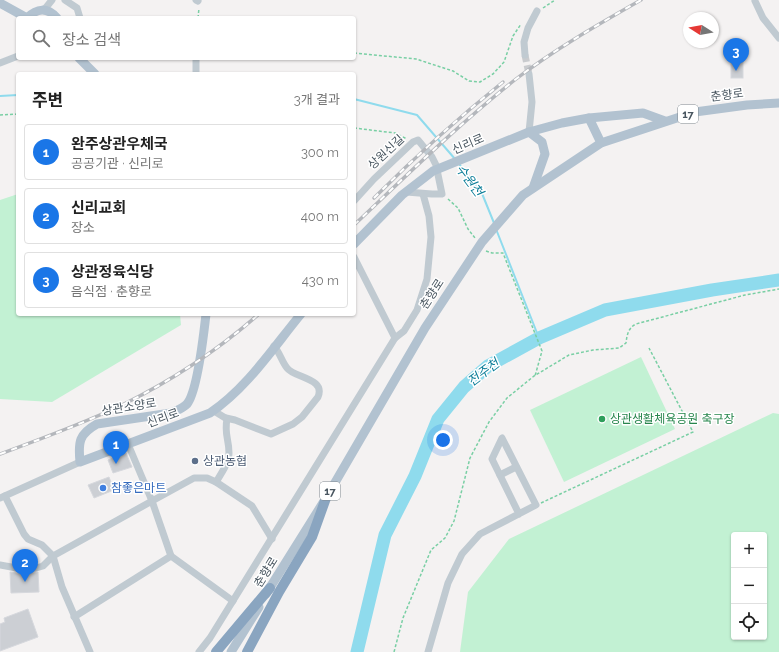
<!DOCTYPE html>
<html lang="ko">
<head>
<meta charset="utf-8">
<style>
  body { margin:0; font-family:Raleway,"Noto Sans KR",sans-serif; background:#f6f6f6; color:#222 }
  .controls { position:absolute; right:12px; bottom:12px; display:grid; overflow:hidden; border-radius:4px; box-shadow:0 1px 3px #0004 }
  .controls button { width:36px; height:36px; display:grid; place-items:center; padding:0; border:0; border-bottom:1px solid #e0e0e0; background:#fff; color:#222; font:20px sans-serif }
  .compass { position:absolute; left:683px; top:12px; width:36px; height:36px; border-radius:50%; background:#fff; box-shadow:0 1px 3px #0004; rotate:281deg }
  .you { position:absolute; left:443px; top:440px; width:14px; height:14px; margin:-10px; border:3px solid #fff; border-radius:50%; background:#1a73e8; box-shadow:0 0 0 6px #1a73e833 }
  .badge { display:grid; place-items:center; width:26px; height:26px; border-radius:50%; background:#1a76e7; color:#fff; font-size:13px; font-weight:700 }
  .pin { position:absolute; translate:-50% -33px; filter:drop-shadow(0 1px 2px #0008) }
  .pin::after { content:''; position:absolute; top:21px; width:14px; height:12px; background:inherit; clip-path:polygon(0 0,100% 0,50% 100%) }
  .list { margin:0; padding:0; list-style:none }
  h2 { display:flex; justify-content:space-between; align-items:center; height:52px; margin:0; padding:0 16px; font-size:17px }
  h2 small { font-size:13px; font-weight:400; color:#767676 }
  .list li { display:grid; grid-template-columns:26px 1fr auto; gap:12px; align-items:center; box-sizing:border-box; height:56px; margin:0 8px 8px; padding:0 8px; border:1px solid #e0e0e0; border-radius:4px }
  .list b { display:block; font-size:15px; white-space:nowrap }
  .list p { margin:0; font-size:13px; white-space:nowrap; color:#767676 }
  .list em { font-size:13px; font-style:normal; color:#767676 }
  .icon { flex:none; width:22px; height:22px; fill:none; stroke:currentColor; stroke-width:2; stroke-linecap:round; stroke-linejoin:round }
  .map { position:relative; flex:none; width:779px; height:652px; overflow:hidden }
  .search { position:absolute; background:#fff; box-shadow:0 1px 3px #0004; left:16px; top:16px; width:340px; height:44px; display:flex; align-items:center; gap:10px; box-sizing:border-box; padding:0 14px; border-radius:4px; color:#767676; font-size:15px }
  .panel { position:absolute; background:#fff; box-shadow:0 1px 3px #0004; left:16px; top:72px; width:340px; height:244px; border-radius:4px }
  .map>svg:first-child { display:block }
  .green { fill:#c2f1d3; fill-rule:evenodd }
  .lines { fill:none; stroke-linecap:round; stroke-linejoin:round }
  .stream { stroke:#8fdbed; stroke-width:2 }
  .river { stroke:#8fdbed; stroke-width:13 }
  .building { fill:#cccfd4; stroke:#d6d8dd }
  .minor-tunnel { stroke:#c9cbce; stroke-width:7; stroke-dasharray:7 3.5; stroke-linecap:butt }
  .path { stroke:#79cfa4; stroke-width:1.5; stroke-dasharray:3 2; stroke-linecap:butt }
  .minor { stroke:#c0cad1; stroke-width:7 }
  .major { stroke:#b2c2d0; stroke-width:9 }
  .highway { stroke:#8aa5c0; stroke-width:10 }
  .rail-casing { stroke:#b4b7bc; stroke-width:3.5 }
  .rail { stroke:#fff; stroke-width:2; stroke-dasharray:6; stroke-linecap:butt }
  .leisure-dot { fill:#2e9e5b; stroke:#fff; stroke-width:1.5 }
  .service-dot { fill:#5c6f8a; stroke:#fff; stroke-width:1.5 }
  .shop-dot { fill:#3f7fe0; stroke:#fff; stroke-width:1.5 }
  .labels { text-anchor:middle; stroke-width:3; stroke-linejoin:round; paint-order:stroke }
  .shield { fill:#fff; stroke:#808990; stroke-width:1 }
  .shield-label { font-size:11px; font-weight:bold; fill:#495660 }
  .street-label { font-size:12px; fill:#495660; stroke:#fff }
  .leisure-label { font-size:12px; fill:#27864d; stroke:#fff; text-anchor:start }
  .service-label { font-size:12px; fill:#4e5e75; stroke:#fff; text-anchor:start }
  .shop-label { font-size:12px; fill:#366cbe; stroke:#fff; text-anchor:start }
  .water-label { font-size:13px; font-style:italic; fill:#0d7e99; stroke:#fff }
</style>
</head>
<body>
<div class="map">
<svg width="779" height="652" viewBox="0 0 779 652">
  <rect width="100%" height="100%" fill="#f4f2f2"/>
  <g class="green">
    <polygon points="18,194 18,314 180,314 181,325 52,402 0,399 0,200"/>
    <polygon points="641,357 675,429 564,482 530,410"/>
    <path d="M773,413L779,414V652H460L468,592L509,539ZM734,535H764V637H734Z"/>
  </g>
  <g class="lines">
    <g class="stream">
      <polyline points="0,96 18,95"/>
      <polyline points="354,99 417,115 455,159"/>
      <polyline points="459,164 481,191 494,223"/>
      <polyline points="496,229 539,338"/>
    </g>
    <polyline class="river" points="357,652 385,535 415,476 438,419 464,387 488,366 539,338 605,310 712,290 779,280"/>
  </g>
  <g class="building">
    <rect x="731" y="56" width="12" height="22"/>
    <polygon points="126,453 132,467 113,473 108,460"/>
    <polygon points="109,477 114,490 94,498 88,485"/>
    <polygon points="10,572 22,574 38,572 39,592 11,593"/>
    <polygon points="28,609 38,637 0,651 0,624 5,622 4,618"/>
  </g>
  <g class="lines">
    <polyline class="minor-tunnel" points="525,55 529,74"/>
    <g class="path">
      <polyline points="543,8 555,0"/>
      <polyline points="198,18 199,8"/>
      <polyline points="354,53 416,59 453,71 469,81 480,82 493,74 504,62 513,36 521,24"/>
      <polyline points="0,115 18,114"/>
      <polyline points="354,128 395,133 407,139"/>
      <polyline points="448,199 458,208 468,229 475,238"/>
      <polyline points="486,251 492,253 503,253 542,351 535,376"/>
      <polyline points="541,503 693,432 649,348"/>
      <path d="M394,652L403,618L431,550L445,538L454,521L470,458L489,422L507,398L534,376L569,355L593,350L619,348L626,343C627,335 628,328 636,324L745,295L779,289"/>
    </g>
    <g class="minor">
      <polyline points="65,0 77,8 80,18"/>
      <polyline points="196,0 198,1"/>
      <polyline points="755,1 763,18 779,38"/>
      <polyline points="44,10 52,0"/>
      <polyline points="525,55 524,42 528,28 537,11"/>
      <polyline points="196,58 196,74"/>
      <polyline points="0,63 18,56"/>
      <polyline points="529,74 532,102 529,132"/>
      <polyline points="354,201 374,179 413,142 418,140 432,157 436,165 442,194 432,194 406,192"/>
      <polyline points="395,338 404,331 417,310 427,279 431,237 429,216 423,194"/>
      <path d="M214,411L227,419C224,434 229,439 229,453C229,463 221,474 216,482"/>
      <path d="M226,418L235,420L271,434L293,424L302,417L318,397C326,378 294,378 287,368C282,362 280,353 274,346"/>
      <polyline points="128,444 152,501 171,556 233,601"/>
      <polyline points="500,475 516,467"/>
      <polyline points="5,496 24,534 28,539 42,545 53,556 62,587 90,652"/>
      <polyline points="0,498 80,462"/>
      <polyline points="0,565 22,569 36,568 43,566 53,556 152,501 194,478 207,478 216,482 252,506 272,539"/>
      <polyline points="74,617 171,556"/>
      <polyline points="199,652 210,638 395,338 354,257"/>
      <polyline points="428,652 448,583 462,554 480,534 536,505 502,438 492,459 519,514"/>
    </g>
    <g class="major">
      <polyline points="0,3 27,18"/>
      <path d="M27,18C37,8 47,7 57,18"/>
      <polyline points="79,58 95,74"/>
      <polyline points="589,118 643,113 665,121"/>
      <polyline points="529,132 542,142 545,154 533,188"/>
      <polyline points="354,244 402,195 433,171 529,132 562,123 589,118 601,143"/>
      <path d="M206,314C204,332 197,392 187,404C182,409 177,410 171,413L97,424C79,434 78,442 80,462L210,413C247,388 273,348 301,314"/>
      <polyline points="266,594 326,498 425,328 482,242 523,195 601,143 695,112 747,105 779,103"/>
      <polyline points="231,652 259,607"/>
    </g>
    <g class="highway">
      <polyline points="216,652 270,588"/>
      <polyline points="247,652 279,592 312,537 326,498"/>
    </g>
    <g class="rail-casing">
      <g id="rail">
        <path d="M374,198C415,157 458,118 503,82"/>
        <path d="M354,225C407,175 459,124 516,79C555,49 599,24 641,0"/>
        <path d="M0,454C41,439 82,424 122,405C171,381 218,350 259,314"/>
      </g>
    </g>
    <use href="#rail" class="rail"/>
  </g>
  <circle class="leisure-dot" cx="602" cy="419" r="4"/>
  <circle class="service-dot" cx="195" cy="461" r="4"/>
  <circle class="shop-dot" cx="103" cy="488" r="4"/>
  <g class="labels">
    <g class="shield">
      <rect x="678" y="105" width="20" height="18" rx="3"/>
      <rect x="320" y="482" width="20" height="18" rx="3"/>
    </g>
    <g class="shield-label">
      <text x="688" y="118">17</text>
      <text x="330" y="495">17</text>
    </g>
    <g class="street-label">
      <text transform="translate(727 95) rotate(-7)" y="4">춘향로</text>
      <text transform="translate(468 144) rotate(-23)" y="4">신리로</text>
      <text transform="translate(386 152) rotate(-43)" y="4">상원신길</text>
      <text transform="translate(432 294) rotate(-57)" y="4">춘향로</text>
      <text transform="translate(129 407) rotate(-9)" y="4">상관소양로</text>
      <text transform="translate(163 418) rotate(-20)" y="4">신리로</text>
      <text transform="translate(266 572) rotate(-58)" y="4">춘향로</text>
    </g>
    <g class="leisure-label">
      <text x="610" y="423">상관생활체육공원 축구장</text>
    </g>
    <g class="service-label">
      <text x="203" y="465">상관농협</text>
    </g>
    <g class="shop-label">
      <text x="111" y="492">참좋은마트</text>
    </g>
    <g class="water-label">
      <text transform="translate(470 180) rotate(53)" y="5">수원천</text>
      <text transform="translate(483 372) rotate(-37)" y="5">전주천</text>
    </g>
  </g>
</svg>
<div class="controls">
<button>+</button>
<button>−</button>
<button><svg class="icon" aria-label="locate" viewBox="0 0 24 24"><circle cx="12" cy="12" r="6"/><path d="M12 2v4M12 18v4M2 12h4M18 12h4"/></svg></button>
</div>
<svg class="compass" viewBox="-18 -18 36 36"><path d="M0-13l5 13h-10z" fill="#e53935"/><path d="M0 13l5-13h-10z" fill="#767676"/></svg>
<div class="you"></div>
<div class="pin badge" style="left:116px;top:464px">1</div>
<div class="pin badge" style="left:25px;top:582px">2</div>
<div class="pin badge" style="left:736px;top:71px">3</div>
<div class="search"><svg class="icon" aria-label="search" viewBox="0 0 24 24"><circle cx="10" cy="10" r="6"/><path d="M15 15l6 6"/></svg>장소 검색</div>
<section class="panel">
<h2>주변<small>3개 결과</small></h2>
<ul class="list">
<li><span class="badge">1</span><div><b>완주상관우체국</b><p>공공기관 · 신리로</p></div><em>300 m</em></li>
<li><span class="badge">2</span><div><b>신리교회</b><p>장소</p></div><em>400 m</em></li>
<li><span class="badge">3</span><div><b>상관정육식당</b><p>음식점 · 춘향로</p></div><em>430 m</em></li>
</ul>
</section>
</div>
</body>
</html>
